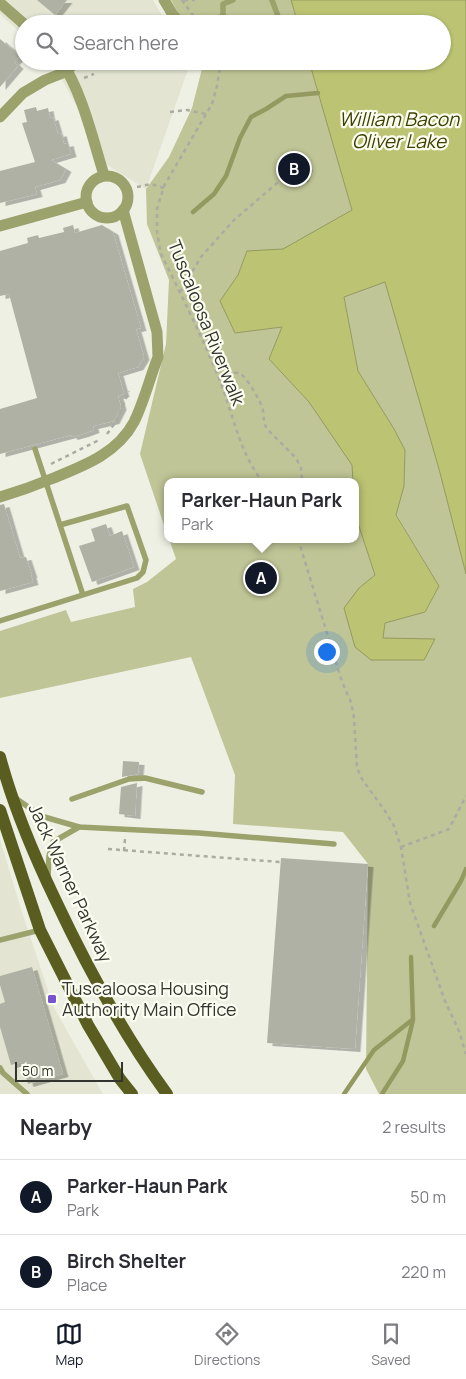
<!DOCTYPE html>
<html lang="en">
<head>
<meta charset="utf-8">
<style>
  body { margin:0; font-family:Manrope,sans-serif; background:#f7f7f7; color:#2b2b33 }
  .scale { position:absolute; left:15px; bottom:12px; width:108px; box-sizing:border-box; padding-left:5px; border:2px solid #33342f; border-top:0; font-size:14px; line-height:18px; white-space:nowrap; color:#33342f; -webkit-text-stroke:4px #fcfef1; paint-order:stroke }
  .you { position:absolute; left:326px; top:651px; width:18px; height:18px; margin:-12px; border:4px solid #fff; border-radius:50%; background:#1a73e8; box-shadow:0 0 0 8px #1a73e833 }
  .badge { display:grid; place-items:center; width:32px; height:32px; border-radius:50%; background:#111827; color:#fff; font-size:16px; font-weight:700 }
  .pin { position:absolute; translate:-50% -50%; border:2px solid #fff; box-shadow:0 1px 5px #0006 }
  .popup { position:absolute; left:164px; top:478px; width:195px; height:65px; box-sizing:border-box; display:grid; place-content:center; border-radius:10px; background:#fff; filter:drop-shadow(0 1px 4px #0005); font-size:16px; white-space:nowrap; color:#7c7c81 }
  .popup b { font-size:19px; color:#2b2b33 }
  .popup::after { content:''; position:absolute; left:50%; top:100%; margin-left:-10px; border:10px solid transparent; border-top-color:#fff }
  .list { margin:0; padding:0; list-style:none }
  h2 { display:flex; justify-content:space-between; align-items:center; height:65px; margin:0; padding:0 20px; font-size:21px }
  h2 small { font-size:16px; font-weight:400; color:#7c7c81 }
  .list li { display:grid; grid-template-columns:32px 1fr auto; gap:15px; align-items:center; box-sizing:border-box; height:75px; padding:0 20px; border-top:1px solid #e1e1e2 }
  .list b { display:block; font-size:19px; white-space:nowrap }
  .list p { margin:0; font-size:16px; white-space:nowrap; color:#7c7c81 }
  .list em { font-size:16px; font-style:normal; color:#7c7c81 }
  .icon { flex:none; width:28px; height:28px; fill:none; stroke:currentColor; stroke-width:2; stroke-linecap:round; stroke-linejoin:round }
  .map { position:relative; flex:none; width:466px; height:1094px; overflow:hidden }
  .search { position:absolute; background:#fff; box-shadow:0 1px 4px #0004; left:15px; right:15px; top:15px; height:55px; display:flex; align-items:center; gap:12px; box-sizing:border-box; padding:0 18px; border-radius:28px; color:#7c7c81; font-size:19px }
  .sheet { height:215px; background:#fff }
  nav { display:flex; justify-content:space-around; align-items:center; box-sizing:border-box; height:70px; border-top:1px solid #e1e1e2; background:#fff; font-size:14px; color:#7c7c81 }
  nav a { display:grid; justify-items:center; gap:2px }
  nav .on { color:#111827 }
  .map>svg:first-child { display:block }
  .built { fill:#e3e5d2 }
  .green { fill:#bfc596 }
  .water { fill:#bcc473; stroke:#93995f }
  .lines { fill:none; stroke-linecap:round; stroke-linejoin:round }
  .stream { stroke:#93995f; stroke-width:4.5 }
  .building { fill:#afb1a5; filter:url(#shadow) }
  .path { stroke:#aaaba1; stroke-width:2.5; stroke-dasharray:4 4; stroke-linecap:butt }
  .lane { stroke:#9ca26b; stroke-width:5.5 }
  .street { stroke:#9ca26b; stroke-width:11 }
  .primary { stroke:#595e20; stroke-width:12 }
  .poi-dot { fill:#7954ce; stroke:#fcfef1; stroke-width:2 }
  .labels { text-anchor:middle; stroke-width:4.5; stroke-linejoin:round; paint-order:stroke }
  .street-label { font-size:18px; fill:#33342f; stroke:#fcfef1 }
  .poi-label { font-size:18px; fill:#33342f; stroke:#fcfef1; text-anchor:start }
  .water-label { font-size:19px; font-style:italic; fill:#3d4100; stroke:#fcfef1 }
</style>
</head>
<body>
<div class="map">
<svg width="466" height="1094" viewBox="0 0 466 1094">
  <defs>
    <filter id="shadow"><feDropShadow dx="5.5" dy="3" stdDeviation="0" flood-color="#0004"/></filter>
  </defs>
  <rect width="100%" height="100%" fill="#eff0e4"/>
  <g class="built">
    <polygon points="0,0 153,0 167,24 24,24 24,36 0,14"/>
    <polygon points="50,61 191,61 146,189 104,163 78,109 54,65"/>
    <polygon points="0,839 21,909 54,1008 103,1094 0,1094"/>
  </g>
  <g class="green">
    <polygon points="171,0 291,0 298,24 184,24"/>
    <polygon points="204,61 309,61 352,210 283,250 247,251 238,275 220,301 235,333 282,327 269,359 309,402 353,465 353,482 167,482 167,534 140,454 166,344 169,280 147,224 146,189 169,157 192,108"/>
    <polygon points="385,281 439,469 466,574 466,1094 379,1094 366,1069 368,864 343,832 233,824 235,775 191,657 0,698 0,631 66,610 71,622 135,607 133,589 147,582 176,559 169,539 355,539 355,509 355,514 375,575 359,588 355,647 424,660 434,639 383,639 385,623 425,612 439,586 396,514 404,486 405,450 394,429 358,371 344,297"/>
  </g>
  <polygon class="water" points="291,0 466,0 466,574 439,469 385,282 344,297 358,371 394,429 405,450 404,486 396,515 439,586 425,612 385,623 383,638 435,639 424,660 371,660 355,647 344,608 359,588 375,575 355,514 355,482 353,482 352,465 309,402 269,359 282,327 235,333 220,301 238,275 247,251 283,249 352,210 309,61 442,61 442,24 298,24"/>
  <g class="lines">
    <g class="stream">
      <polyline points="193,212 214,194 226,176 240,138 251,117 266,109 286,96 318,93"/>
      <polyline points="434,926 461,881 466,869"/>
      <polyline points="344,1094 374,1050 412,1020"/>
      <polyline points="382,1094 403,1061 413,1020 411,957"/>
    </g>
  </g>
  <g class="building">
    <polygon points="37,0 67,0 55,15"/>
    <polygon points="0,39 20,56 14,62 18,66 0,87"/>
    <polygon points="36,107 37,111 48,108 50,118 53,117 58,134 61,133 64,144 68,143 71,154 51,160 66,169 60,180 35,187 37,194 0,203 0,171 35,162 22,123 27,122 24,110"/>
    <polygon points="298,157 307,167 303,179 290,182 282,171 285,160"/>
    <polygon points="73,225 75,233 102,225 113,232 141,328 136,329 144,357 138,367 118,373 124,394 118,396 121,407 114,421 93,426 94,430 83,434 72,437 71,435 0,454 0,409 37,398 9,294 0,296 0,251 28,243 27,238 38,235 39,238 64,232 63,228"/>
    <polygon points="4,504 20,558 26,557 32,575 31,575 33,582 0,591 0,505"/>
    <polygon points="106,524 110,536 122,531 134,567 92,582 79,546 95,541 91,529"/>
    <polygon points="123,761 139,762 138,774 122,777"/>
    <polygon points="137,783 135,816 119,814 121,787"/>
    <polygon points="281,858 368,864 355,1049 267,1043"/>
    <polygon points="32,967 63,1074 28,1084 22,1062 11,1065 0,1027 0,1004 5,1002 0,985 0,976"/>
  </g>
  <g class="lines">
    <g class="path">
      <polyline points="182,0 197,21"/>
      <polyline points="184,0 195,0"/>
      <path d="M221,61L217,86L212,104L164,186L157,209V232L161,254C181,294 201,335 218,376C233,412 238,451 263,482"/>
      <polyline points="84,78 94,74"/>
      <polyline points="170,112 187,110 206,114"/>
      <polyline points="137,187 151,184 164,188"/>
      <polyline points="180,292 201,257 234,220 283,178"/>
      <path d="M219,378C225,376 233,372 239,373C246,375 261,402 263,410C264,417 263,423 267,429L296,458L301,468L302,482"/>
      <polyline points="107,434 117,420 129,391"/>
      <polyline points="51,464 101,439"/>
      <polyline points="298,539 342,682 351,702 354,718 357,768 362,779 385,811 394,826 401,847 410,903 445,1001 459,1031 466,1054"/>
      <polyline points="401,847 449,829 466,796"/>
      <polyline points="108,849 280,862"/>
      <polyline points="124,851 125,839"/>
    </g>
    <g class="lane">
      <polyline points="226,24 223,19 223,4 233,0"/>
      <polyline points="268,24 279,19 272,0"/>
      <polyline points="68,71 87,61"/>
      <polyline points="35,449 60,525"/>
      <polyline points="0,621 137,578 143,572 146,560 127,506 60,525 83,595"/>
      <polyline points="14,797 41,816 79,827 199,833 334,844"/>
      <polyline points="72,799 129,779 145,778 202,792"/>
      <polyline points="48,876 49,856 53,842 79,827"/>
      <polyline points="0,940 40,930"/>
      <polyline points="0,1068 3,1073 27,1094"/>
    </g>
    <g class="street">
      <polyline points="164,0 173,15 181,24"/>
      <polyline points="0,3 24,24"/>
      <polyline points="209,24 223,19"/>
      <path d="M61,61C82,91 93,140 104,175"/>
      <polyline points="0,117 23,93 45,80 68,71"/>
      <circle cx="107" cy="197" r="21"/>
      <polyline points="0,226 87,202"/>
      <path d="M0,497C17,492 34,486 51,479C83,466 117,454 134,422C144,402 150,377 158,357L157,332L123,210"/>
    </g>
    <g class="primary">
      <path d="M0,757C13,806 33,853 55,899C87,967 122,1033 167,1094"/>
      <polyline points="0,810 40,930 88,1025 120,1079 132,1094"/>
    </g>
  </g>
  <rect class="poi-dot" x="47" y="994" width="10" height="10" rx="2.5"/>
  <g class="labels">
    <g class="street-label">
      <text transform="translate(206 323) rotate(68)" y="6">Tuscaloosa Riverwalk</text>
      <text transform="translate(70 883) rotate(65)" y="6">Jack Warner Parkway</text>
    </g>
    <g class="poi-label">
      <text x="62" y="995">Tuscaloosa Housing<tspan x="62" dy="21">Authority Main Office</tspan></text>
    </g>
    <g class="water-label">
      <text x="399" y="126">William Bacon<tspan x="399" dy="22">Oliver Lake</tspan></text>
    </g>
  </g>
</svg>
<div class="scale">50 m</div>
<div class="you"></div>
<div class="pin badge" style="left:261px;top:578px">A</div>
<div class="popup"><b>Parker-Haun Park</b>Park</div>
<div class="pin badge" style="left:294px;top:169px">B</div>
<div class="search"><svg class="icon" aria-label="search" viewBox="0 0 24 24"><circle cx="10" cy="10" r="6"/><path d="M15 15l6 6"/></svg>Search here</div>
</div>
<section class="sheet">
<h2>Nearby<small>2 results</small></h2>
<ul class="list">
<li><span class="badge">A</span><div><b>Parker-Haun Park</b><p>Park</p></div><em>50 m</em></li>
<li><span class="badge">B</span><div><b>Birch Shelter</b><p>Place</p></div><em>220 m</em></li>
</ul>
</section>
<nav>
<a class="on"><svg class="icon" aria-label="map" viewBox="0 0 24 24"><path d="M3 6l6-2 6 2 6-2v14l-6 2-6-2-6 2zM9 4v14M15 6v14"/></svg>Map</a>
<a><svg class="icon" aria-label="directions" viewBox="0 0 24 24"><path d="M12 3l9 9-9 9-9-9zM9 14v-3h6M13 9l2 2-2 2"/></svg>Directions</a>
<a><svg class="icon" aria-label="saved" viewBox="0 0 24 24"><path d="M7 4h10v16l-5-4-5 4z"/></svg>Saved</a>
</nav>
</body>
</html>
